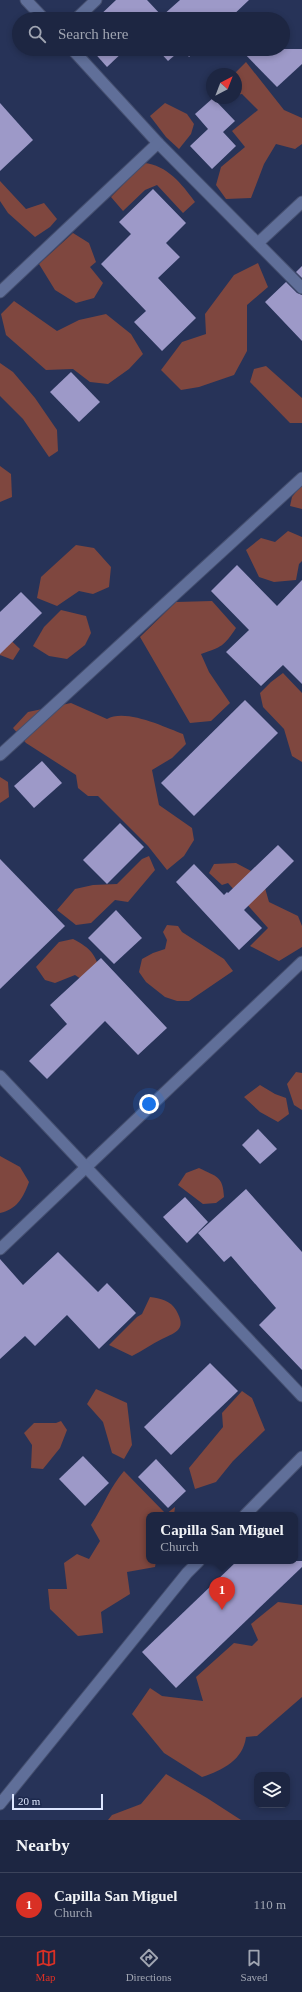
<!DOCTYPE html>
<html lang="en">
<head>
<meta charset="utf-8">
<style>
  body { margin:0; font-family:Georgia,serif; background:#2a324d; color:#f1f3f6 }
  .controls { position:absolute; right:12px; bottom:12px; display:grid; overflow:hidden; border-radius:8px; box-shadow:0 2px 6px #0003 }
  .controls button { width:36px; height:36px; display:grid; place-items:center; padding:0; border:0; border-bottom:1px solid #3b435b; background:#1d2642; color:#f1f3f6; font:20px sans-serif }
  .compass { position:absolute; left:206px; top:68px; width:36px; height:36px; border-radius:50%; background:#1d2642; box-shadow:0 2px 6px #0003; rotate:42deg }
  .scale { position:absolute; left:12px; bottom:10px; width:91px; box-sizing:border-box; padding-left:4px; border:2px solid #dde6fe; border-top:0; font-size:11px; line-height:14px; white-space:nowrap; color:#dde6fe; -webkit-text-stroke:3px #1d294d; paint-order:stroke }
  .you { position:absolute; left:149px; top:1104px; width:14px; height:14px; margin:-10px; border:3px solid #fff; border-radius:50%; background:#1a73e8; box-shadow:0 0 0 6px #1a73e833 }
  .badge { display:grid; place-items:center; width:26px; height:26px; border-radius:50%; background:#d93025; color:#fff; font-size:13px; font-weight:700 }
  .pin { position:absolute; translate:-50% -33px; filter:drop-shadow(0 1px 2px #0008) }
  .pin::after { content:''; position:absolute; top:21px; width:14px; height:12px; background:inherit; clip-path:polygon(0 0,100% 0,50% 100%) }
  .popup { position:absolute; left:146px; top:1512px; width:152px; height:52px; box-sizing:border-box; display:grid; place-content:center; border-radius:8px; background:#1d2642; filter:drop-shadow(0 1px 3px #0005); font-size:13px; white-space:nowrap; color:#a0a5b2 }
  .popup b { font-size:15px; color:#f1f3f6 }
  .popup::after { content:''; position:absolute; left:50%; top:100%; margin-left:-8px; border:8px solid transparent; border-top-color:#1d2642 }
  .list { margin:0; padding:0; list-style:none }
  h2 { display:flex; justify-content:space-between; align-items:center; height:52px; margin:0; padding:0 16px; font-size:17px }
  h2 small { font-size:13px; font-weight:400; color:#a0a5b2 }
  .list li { display:grid; grid-template-columns:26px 1fr auto; gap:12px; align-items:center; box-sizing:border-box; height:64px; padding:0 16px; border-top:1px solid #3b435b }
  .list b { display:block; font-size:15px; white-space:nowrap }
  .list p { margin:0; font-size:13px; white-space:nowrap; color:#a0a5b2 }
  .list em { font-size:13px; font-style:normal; color:#a0a5b2 }
  .icon { flex:none; width:22px; height:22px; fill:none; stroke:currentColor; stroke-width:2; stroke-linecap:round; stroke-linejoin:round }
  .map { position:relative; flex:none; width:302px; height:1820px; overflow:hidden }
  .search { position:absolute; background:#1d2642; box-shadow:0 2px 6px #0003; left:12px; right:12px; top:12px; height:44px; display:flex; align-items:center; gap:10px; box-sizing:border-box; padding:0 14px; border-radius:22px; color:#a0a5b2; font-size:15px }
  .sheet { height:116px; background:#1d2642 }
  nav { display:flex; justify-content:space-around; align-items:center; box-sizing:border-box; height:56px; border-top:1px solid #3b435b; background:#1d2642; font-size:11px; color:#a0a5b2 }
  nav a { display:grid; justify-items:center; gap:2px }
  nav .on { color:#d93025 }
  .map>svg:first-child { display:block }
  .green { fill:#7f473f }
  .building { fill:#9d99c8 }
  .lines { fill:none; stroke-linecap:round; stroke-linejoin:round }
  .service-casing { stroke:#454f6f; stroke-width:13 }
  .minor-casing { stroke:#454f6f; stroke-width:13 }
  .tertiary-casing { stroke:#454f6f; stroke-width:13 }
  .service { stroke:#606f99; stroke-width:11 }
  .minor { stroke:#606f99; stroke-width:11 }
  .tertiary { stroke:#606f99; stroke-width:11 }
</style>
</head>
<body>
<div class="map">
<svg width="302" height="1820" viewBox="0 0 302 1820">
  <rect width="100%" height="100%" fill="#273358"/>
  <g class="green">
    <polygon points="246,62 284,110 302,118 302,144 295,149 276,144 264,164 251,198 226,199 216,185 221,167 245,147 232,131 258,110 242,94 236,95 236,74 234,74"/>
    <polygon points="165,103 187,114 194,124 191,134 179,149 166,137 150,116"/>
    <path d="M144,163C167,165 182,184 195,202L183,213L157,185L145,190L123,211L111,197Z"/>
    <polygon points="0,181 26,209 44,203 57,219 50,227 35,237 8,213 0,201"/>
    <polygon points="73,233 89,243 96,262 90,267 103,283 94,298 76,303 55,290 39,264"/>
    <polygon points="258,263 268,287 247,305 247,351 234,375 199,387 181,390 161,370 182,342 206,334 205,314 234,275"/>
    <polygon points="14,301 57,331 79,320 106,314 131,334 143,354 129,369 108,384 90,382 73,369 46,370 6,335 1,314"/>
    <polygon points="0,363 13,372 35,398 57,430 58,451 49,457 23,419 0,396"/>
    <polygon points="266,366 302,398 302,423 290,423 250,382 254,369"/>
    <polygon points="0,466 11,474 12,497 0,502"/>
    <polygon points="302,484 302,509 290,506 292,497"/>
    <polygon points="288,531 302,537 302,561 299,564 296,580 274,582 259,577 246,550 261,538 275,542"/>
    <polygon points="76,545 94,548 111,567 109,587 93,594 79,591 57,606 37,598 41,577"/>
    <path d="M212,601L236,628C224,646 222,647 201,654L209,672L230,703L211,721L190,723L140,637L176,602Z"/>
    <polygon points="61,610 86,616 91,633 85,645 67,659 49,656 33,646 44,627"/>
    <polygon points="0,630 20,649 13,660 0,655"/>
    <polygon points="283,673 302,693 302,762 292,756 284,729 263,707 260,693 271,682"/>
    <path d="M71,703L107,719C125,708 165,727 183,734L186,744L172,758L152,770L159,805L192,828L194,840L184,856L167,870L148,846L98,796H88L78,788L76,775L26,743L13,728L28,712Z"/>
    <polygon points="0,777 8,782 9,797 0,803"/>
    <polygon points="149,856 155,870 128,902 115,900 91,923 76,925 57,910 75,889 93,885 117,884 142,859"/>
    <polygon points="236,863 253,872 265,888 269,902 298,916 302,926 302,947 279,961 250,946 268,928 228,883 222,885 209,873 214,864"/>
    <polygon points="167,925 178,926 182,932 224,959 233,971 189,1001 177,1001 165,997 146,982 139,972 142,959 153,953 165,949 167,940 163,932"/>
    <path d="M73,939C92,949 95,954 101,974L90,985L75,975L55,983L45,980L36,967L59,942Z"/>
    <polygon points="296,1072 302,1073 302,1110 294,1105 287,1084"/>
    <polygon points="260,1085 275,1094 286,1098 289,1114 278,1122 260,1112 244,1097"/>
    <path d="M0,1156L20,1167L29,1182C23,1198 17,1209 0,1213Z"/>
    <path d="M199,1168C217,1177 223,1176 224,1197L216,1203L203,1204L178,1185L186,1173Z"/>
    <path d="M150,1297C160,1298 171,1301 176,1310C187,1329 177,1332 162,1339C152,1344 142,1351 132,1356L109,1345L137,1317L142,1314Z"/>
    <polygon points="96,1389 127,1403 132,1445 124,1459 112,1453 103,1422 87,1404"/>
    <polygon points="242,1391 252,1398 265,1430 233,1461 216,1482 195,1489 189,1468 223,1427 222,1413"/>
    <polygon points="61,1421 67,1430 60,1448 43,1469 31,1468 32,1445 24,1433 34,1423 56,1423"/>
    <path d="M124,1471L166,1514L175,1507L174,1515H149V1561H156L155,1567L127,1572L130,1594L101,1612L103,1633L78,1636L50,1609L48,1589H67L64,1563L77,1554L89,1559L100,1541L91,1525C103,1507 110,1487 124,1471Z"/>
    <path d="M278,1602L302,1605V1697L257,1736L246,1737C243,1760 223,1770 202,1777L164,1753L132,1714L150,1688L162,1696L203,1701L196,1677L234,1643L252,1646L258,1640L251,1624Z"/>
    <polygon points="166,1774 207,1798 241,1820 108,1820 112,1815 141,1804"/>
  </g>
  <g class="building">
    <polygon points="116,0 147,0 162,16 180,0 249,0 229,19 96,19"/>
    <polygon points="91,49 126,49 107,67"/>
    <polygon points="157,49 182,49 168,61"/>
    <polygon points="183,49 197,49 189,57"/>
    <polygon points="240,49 302,49 302,64 277,87"/>
    <polygon points="213,98 235,121 223,132 236,146 212,169 190,146 208,129 195,114"/>
    <polygon points="0,103 33,140 0,171"/>
    <polygon points="153,189 186,223 166,243 180,257 158,278 196,318 162,351 134,322 146,311 101,264 131,234 119,222"/>
    <polygon points="302,266 302,278 296,272"/>
    <polygon points="286,282 297,293 302,295 302,341 265,302"/>
    <polygon points="71,372 100,402 79,422 50,392"/>
    <polygon points="237,565 277,606 302,580 302,684 283,665 261,686 226,652 249,630 211,591"/>
    <polygon points="21,592 42,613 0,654 0,612"/>
    <polygon points="245,700 278,733 194,816 161,783"/>
    <polygon points="42,761 62,783 34,808 14,786"/>
    <polygon points="120,823 144,847 107,884 83,860"/>
    <polygon points="278,845 294,861 244,910 262,928 239,950 176,882 194,864 224,895 227,892 228,893"/>
    <polygon points="0,859 65,926 0,989"/>
    <polygon points="116,910 142,938 114,964 88,938"/>
    <polygon points="101,958 167,1028 138,1055 105,1021 47,1079 29,1061 67,1024 50,1005"/>
    <polygon points="258,1129 277,1149 260,1164 242,1145"/>
    <polygon points="246,1189 302,1252 302,1370 259,1325 276,1308 231,1256 224,1262 198,1233"/>
    <polygon points="185,1197 208,1222 187,1243 163,1217"/>
    <polygon points="58,1252 98,1292 107,1283 136,1313 99,1349 67,1315 35,1346 25,1336 0,1359 0,1259 23,1285"/>
    <polygon points="210,1363 238,1391 171,1455 144,1427"/>
    <polygon points="83,1456 109,1483 85,1506 59,1479"/>
    <polygon points="156,1459 186,1491 168,1508 138,1477"/>
    <polygon points="237,1561 302,1561 302,1567 176,1688 142,1652"/>
  </g>
  <g class="lines">
    <g class="service-casing">
      <g id="service">
        <polyline points="245,1515 302,1457"/>
        <polyline points="0,1804 187,1573 199,1561"/>
      </g>
    </g>
    <g class="minor-casing">
      <g id="minor">
        <polyline points="26,0 44,19"/>
        <polyline points="76,19 96,0"/>
        <polyline points="72,49 158,143 302,288"/>
        <polyline points="258,243 302,202"/>
        <polyline points="0,292 158,143"/>
        <polyline points="0,755 302,478"/>
        <polyline points="0,1249 302,962"/>
      </g>
    </g>
    <g class="tertiary-casing">
      <polyline id="tertiary" points="0,1076 302,1396"/>
    </g>
    <use href="#service" class="service"/>
    <use href="#minor" class="minor"/>
    <use href="#tertiary" class="tertiary"/>
  </g>
</svg>
<div class="controls">
<button><svg class="icon" aria-label="layers" viewBox="0 0 24 24"><path d="M12 4l9 5-9 5-9-5zM3 14l9 5 9-5"/></svg></button>
</div>
<svg class="compass" viewBox="-18 -18 36 36"><path d="M0-13l5 13h-10z" fill="#e53935"/><path d="M0 13l5-13h-10z" fill="#a0a5b2"/></svg>
<div class="scale">20 m</div>
<div class="you"></div>
<div class="pin badge" style="left:222px;top:1610px">1</div>
<div class="popup"><b>Capilla San Miguel</b>Church</div>
<div class="search"><svg class="icon" aria-label="search" viewBox="0 0 24 24"><circle cx="10" cy="10" r="6"/><path d="M15 15l6 6"/></svg>Search here</div>
</div>
<section class="sheet">
<h2>Nearby<small></small></h2>
<ul class="list">
<li><span class="badge">1</span><div><b>Capilla San Miguel</b><p>Church</p></div><em>110 m</em></li>
</ul>
</section>
<nav>
<a class="on"><svg class="icon" aria-label="map" viewBox="0 0 24 24"><path d="M3 6l6-2 6 2 6-2v14l-6 2-6-2-6 2zM9 4v14M15 6v14"/></svg>Map</a>
<a><svg class="icon" aria-label="directions" viewBox="0 0 24 24"><path d="M12 3l9 9-9 9-9-9zM9 14v-3h6M13 9l2 2-2 2"/></svg>Directions</a>
<a><svg class="icon" aria-label="saved" viewBox="0 0 24 24"><path d="M7 4h10v16l-5-4-5 4z"/></svg>Saved</a>
</nav>
</body>
</html>
